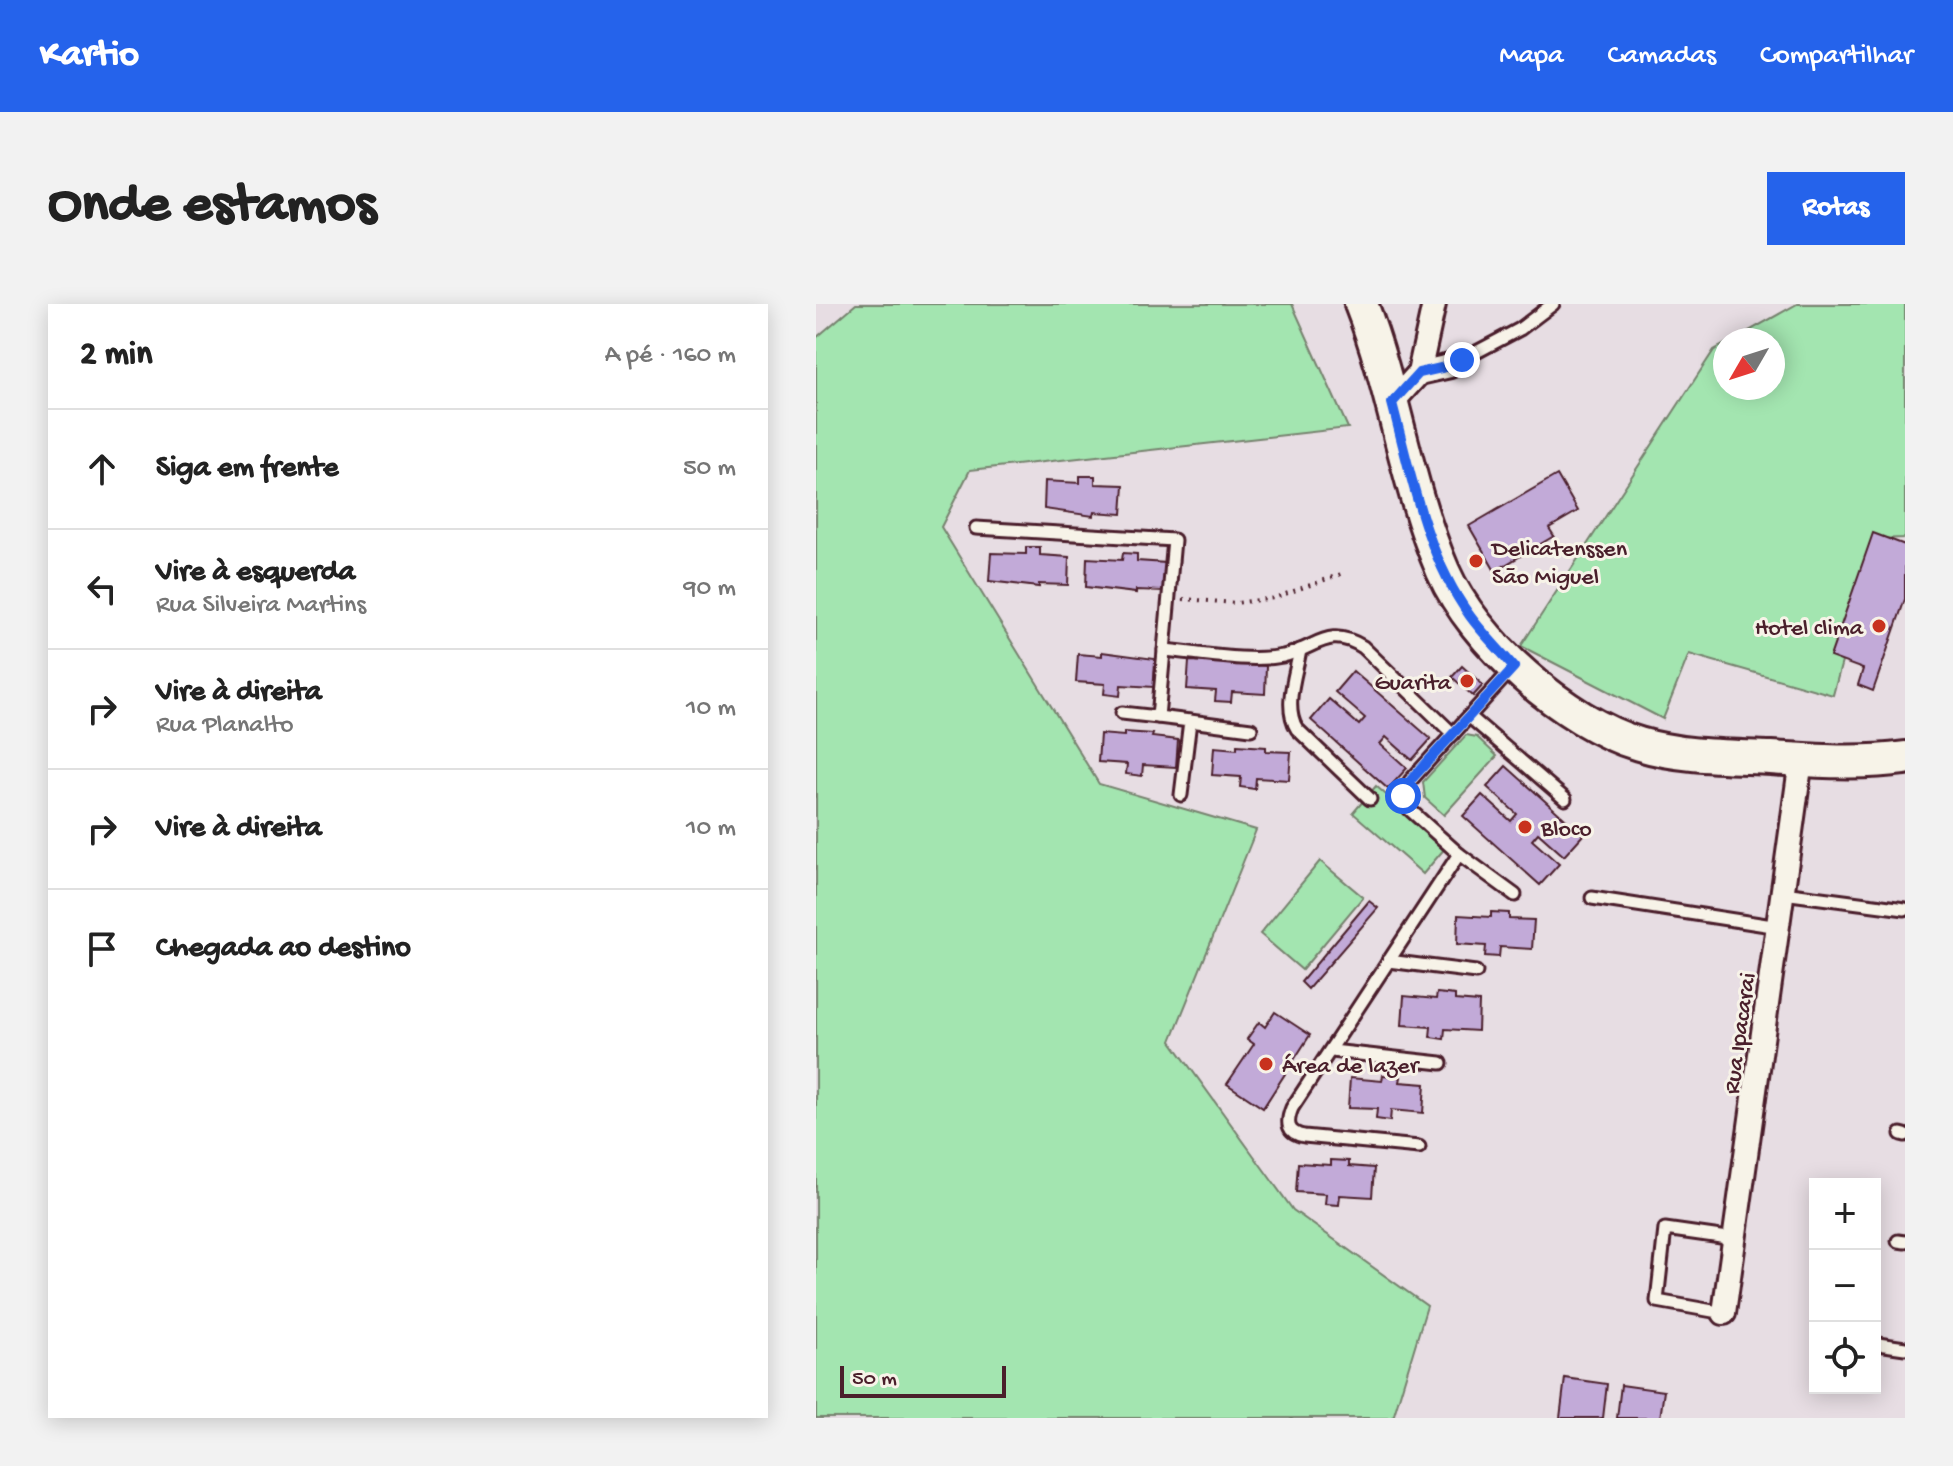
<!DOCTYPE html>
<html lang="pt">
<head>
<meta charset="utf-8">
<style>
  body { margin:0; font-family:"Gochi Hand",sans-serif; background:#f2f2f2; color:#222 }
  .controls { position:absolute; right:24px; bottom:24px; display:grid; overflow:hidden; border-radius:0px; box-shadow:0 4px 20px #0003 }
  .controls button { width:72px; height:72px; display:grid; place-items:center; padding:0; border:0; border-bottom:2px solid #e0e0e0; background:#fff; color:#222; font:40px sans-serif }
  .compass { position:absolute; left:897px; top:24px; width:72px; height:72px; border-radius:50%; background:#fff; box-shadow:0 4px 20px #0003; rotate:231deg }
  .scale { position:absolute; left:24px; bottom:20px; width:166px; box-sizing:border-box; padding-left:8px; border:4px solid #4a1f2b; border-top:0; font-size:22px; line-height:28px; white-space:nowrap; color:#4a1f2b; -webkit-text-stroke:6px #f7f3e8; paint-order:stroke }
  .stop { position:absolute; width:24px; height:24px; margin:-18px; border:6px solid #2563eb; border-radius:50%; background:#fff }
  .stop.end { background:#2563eb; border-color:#fff; box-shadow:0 2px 8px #0008 }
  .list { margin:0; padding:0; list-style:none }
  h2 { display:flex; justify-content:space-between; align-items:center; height:104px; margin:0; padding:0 32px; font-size:34px }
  h2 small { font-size:26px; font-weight:400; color:#767676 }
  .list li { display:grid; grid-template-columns:52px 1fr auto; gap:24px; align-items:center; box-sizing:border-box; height:120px; padding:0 32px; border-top:2px solid #e0e0e0 }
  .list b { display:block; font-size:30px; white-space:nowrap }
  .list p { margin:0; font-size:26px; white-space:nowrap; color:#767676 }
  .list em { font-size:26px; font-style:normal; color:#767676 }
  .icon { flex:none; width:44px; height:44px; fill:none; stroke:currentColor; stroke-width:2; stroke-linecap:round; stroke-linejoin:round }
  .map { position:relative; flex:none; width:1089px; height:1114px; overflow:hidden; border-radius:0px }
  header { display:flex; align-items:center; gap:48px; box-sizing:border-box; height:112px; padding:0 40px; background:#2563eb; color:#fff }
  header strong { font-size:38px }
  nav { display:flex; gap:44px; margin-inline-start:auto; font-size:28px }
  .intro { display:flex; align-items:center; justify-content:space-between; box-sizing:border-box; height:192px; padding:0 48px }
  h1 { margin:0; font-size:56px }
  .button { padding:20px 36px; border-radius:0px; background:#2563eb; color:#fff; font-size:28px; font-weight:700 }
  main { display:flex; gap:48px; padding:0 48px }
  aside { flex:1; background:#fff; border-radius:0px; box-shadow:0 4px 20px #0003 }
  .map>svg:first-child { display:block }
  .green { fill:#a3e5b0; stroke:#76826e; stroke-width:2 }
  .building { fill:#c2aad8; stroke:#4a1f2b; stroke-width:2 }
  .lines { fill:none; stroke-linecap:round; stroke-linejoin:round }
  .lane-casing { stroke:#4a1f2b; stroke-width:17 }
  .street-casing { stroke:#4a1f2b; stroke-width:28 }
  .secondary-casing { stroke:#4a1f2b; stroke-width:38 }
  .path { stroke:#4a1f2b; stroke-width:4; stroke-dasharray:2 6; stroke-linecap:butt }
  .lane { stroke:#f7f3e8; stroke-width:11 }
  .street { stroke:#f7f3e8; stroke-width:22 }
  .secondary { stroke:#f7f3e8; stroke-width:32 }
  .route { stroke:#2563eb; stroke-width:10 }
  .poi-dot { fill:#c8321e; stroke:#f7f3e8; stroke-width:3 }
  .labels { text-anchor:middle; stroke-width:6; stroke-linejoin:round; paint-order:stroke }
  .poi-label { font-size:24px; fill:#4a1f2b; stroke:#f7f3e8; text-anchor:start }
  .street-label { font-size:24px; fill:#4a1f2b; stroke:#f7f3e8 }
</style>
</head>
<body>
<header>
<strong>Kartio</strong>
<nav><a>Mapa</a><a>Camadas</a><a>Compartilhar</a></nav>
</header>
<div class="intro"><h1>Onde estamos</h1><a class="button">Rotas</a></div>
<main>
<aside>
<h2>2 min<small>A pé · 160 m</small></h2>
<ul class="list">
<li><svg class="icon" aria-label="ahead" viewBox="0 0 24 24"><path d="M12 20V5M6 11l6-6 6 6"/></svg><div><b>Siga em frente</b></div><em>50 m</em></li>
<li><svg class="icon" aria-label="left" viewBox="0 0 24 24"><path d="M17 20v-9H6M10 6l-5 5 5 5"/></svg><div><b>Vire à esquerda</b><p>Rua Silveira Martins</p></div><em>90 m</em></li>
<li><svg class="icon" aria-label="right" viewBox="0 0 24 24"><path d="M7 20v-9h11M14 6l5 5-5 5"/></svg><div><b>Vire à direita</b><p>Rua Planalto</p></div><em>10 m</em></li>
<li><svg class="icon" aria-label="right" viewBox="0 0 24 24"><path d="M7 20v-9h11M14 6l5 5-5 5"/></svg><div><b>Vire à direita</b></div><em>10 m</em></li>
<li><svg class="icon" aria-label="arrive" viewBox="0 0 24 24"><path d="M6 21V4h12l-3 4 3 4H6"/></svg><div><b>Chegada ao destino</b></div></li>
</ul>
</aside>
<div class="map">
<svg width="1089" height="1114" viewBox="0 0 1089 1114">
  <rect width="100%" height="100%" fill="#e7dde3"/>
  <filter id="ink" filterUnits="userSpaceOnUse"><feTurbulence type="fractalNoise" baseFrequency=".0125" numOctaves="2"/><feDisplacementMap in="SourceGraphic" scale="16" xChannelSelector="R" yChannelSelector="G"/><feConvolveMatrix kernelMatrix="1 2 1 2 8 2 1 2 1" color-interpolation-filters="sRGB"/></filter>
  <g filter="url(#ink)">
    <g class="green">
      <polygon points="40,0 476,0 532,124 154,166 125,223 283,480 440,526 355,737 477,906 611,1002 577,1114 0,1114 0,34"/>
      <polygon points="981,0 1089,0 1089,234 1059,235 1017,391 873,350 847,415 705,342 898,46 909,40 909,84 957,84 957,36 917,36"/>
      <polygon points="650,431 661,433 681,452 628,511 609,494 607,478"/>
      <polygon points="560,482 630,543 607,570 537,509"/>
      <polygon points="504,557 547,593 486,666 444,630"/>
    </g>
    <g class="building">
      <polygon points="741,171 762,207 733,224 738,232 679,267 653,222"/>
      <polygon points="264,172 279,172 279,180 308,181 306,210 278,208 277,212 228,205 229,177 264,179"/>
      <polygon points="1057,229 1089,241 1089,295 1057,387 1042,381 1047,365 1014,353"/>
      <polygon points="210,243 224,243 224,251 253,253 252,281 223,280 223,283 173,277 175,249 210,250"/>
      <polygon points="307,249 321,250 321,257 350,259 348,287 320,286 320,289 270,283 271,254 306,256"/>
      <polygon points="286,348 339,355 338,383 305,381 304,392 288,390 289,380 260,378 262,350 286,352"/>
      <polygon points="397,355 450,362 449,390 416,388 415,398 399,397 400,387 371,385 373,357 397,358"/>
      <polygon points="646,362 667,381 657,392 636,373"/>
      <polygon points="537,367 615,435 596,456 570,433 564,440 591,464 572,485 495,416 513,395 543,421 549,414 519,388"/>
      <polygon points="308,428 337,430 336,433 362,436 360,463 327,461 326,472 310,470 311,460 282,458 284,430 308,432"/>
      <polygon points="421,441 450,443 450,447 475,448 473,476 440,474 439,485 424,483 425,473 396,471 398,443 421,445"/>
      <polygon points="690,462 767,531 748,552 722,529 716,536 743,560 724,581 647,512 666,491 695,517 701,510 671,483"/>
      <polygon points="553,597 562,604 492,685 485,678"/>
      <polygon points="675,608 693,609 693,615 718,616 716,645 684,643 683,653 669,652 670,642 641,640 642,611 675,613"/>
      <polygon points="621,689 639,691 639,696 663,698 662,727 629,725 628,735 614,733 615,723 586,721 588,692 620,695"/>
      <polygon points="459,708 494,731 447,804 411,780 438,740 431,735 443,718 449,723"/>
      <polygon points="567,771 585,773 584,778 609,780 607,809 575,806 574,817 560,815 561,805 532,804 534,774 566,777"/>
      <polygon points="515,856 533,857 533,862 558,864 556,893 524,891 523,901 509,900 510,890 480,888 482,859 515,861"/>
      <polygon points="749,1074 791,1080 787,1114 744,1114"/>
      <polygon points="805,1081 848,1087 844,1114 801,1114"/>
    </g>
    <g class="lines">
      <g class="lane-casing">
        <g id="lane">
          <polyline points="634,62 704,25 737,0"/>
          <polyline points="160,224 358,236 342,413 374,417 365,491"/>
          <path d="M348,346C384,349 432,359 467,352C501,344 512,321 547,343L637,430"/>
          <path d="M484,346C480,370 467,403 481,425L554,495"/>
          <polyline points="306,409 342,413"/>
          <polyline points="654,413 749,495"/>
          <polyline points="374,417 435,425"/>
          <polyline points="643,550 699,591"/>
          <polyline points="967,589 1089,605"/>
          <polyline points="776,594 963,623"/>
          <polyline points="572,657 660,668"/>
          <polyline points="516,747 625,759"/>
          <polyline points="1085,830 1089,831"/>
          <path d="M603,843L488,832C471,829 470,819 476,804L643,550L593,505L587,492L594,477L696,365"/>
          <polyline points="1082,937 1089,938"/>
          <polyline points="908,1009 841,997 849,925 919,935"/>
          <polyline points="1062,1040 1089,1044"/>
        </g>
      </g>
      <g class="street-casing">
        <g id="street">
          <polyline points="603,69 634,62"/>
          <polyline points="576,99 603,69 618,0"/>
          <polyline points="908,1009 985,456"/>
        </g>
      </g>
      <g class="secondary-casing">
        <path id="secondary" d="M545,0C579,87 590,182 627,267C658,338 749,418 823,440C866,453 911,452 955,454C999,457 1045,460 1089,454"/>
      </g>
      <polyline class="path" points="367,295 420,299 458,294 528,269"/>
      <use href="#lane" class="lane"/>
      <use href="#street" class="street"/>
      <use href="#secondary" class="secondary"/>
    </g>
  </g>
  <g class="lines" filter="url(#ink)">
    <path class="route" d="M587,492L594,477L698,363C684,346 667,330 654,312C609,250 595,170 576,99L603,69L634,62L646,56"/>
  </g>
  <g class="poi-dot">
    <circle cx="660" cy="257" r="8"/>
    <circle cx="1063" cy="322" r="8"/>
    <circle cx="651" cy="377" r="8"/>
    <circle cx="709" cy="523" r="8"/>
    <circle cx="450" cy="760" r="8"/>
  </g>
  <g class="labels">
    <g class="poi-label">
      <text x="676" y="251">Delicatenssen<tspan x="676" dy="28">São Miguel</tspan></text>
      <text x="1047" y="330" text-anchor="end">Hotel clima</text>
      <text x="635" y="385" text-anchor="end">Guarita</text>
      <text x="725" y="531">Bloco</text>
      <text x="466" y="768">Área de lazer</text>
    </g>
    <g class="street-label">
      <text transform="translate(922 729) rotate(-82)" y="8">Rua Ipacarai</text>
    </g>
  </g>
</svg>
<div class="controls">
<button>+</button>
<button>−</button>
<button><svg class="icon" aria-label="locate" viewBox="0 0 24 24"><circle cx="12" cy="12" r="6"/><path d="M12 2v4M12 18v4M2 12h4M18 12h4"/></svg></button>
</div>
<svg class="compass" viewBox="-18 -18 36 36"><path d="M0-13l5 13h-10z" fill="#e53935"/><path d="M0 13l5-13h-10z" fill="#767676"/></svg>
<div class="scale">50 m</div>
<div class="stop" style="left:587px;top:492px"></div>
<div class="stop end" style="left:646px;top:56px"></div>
</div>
</main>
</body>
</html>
